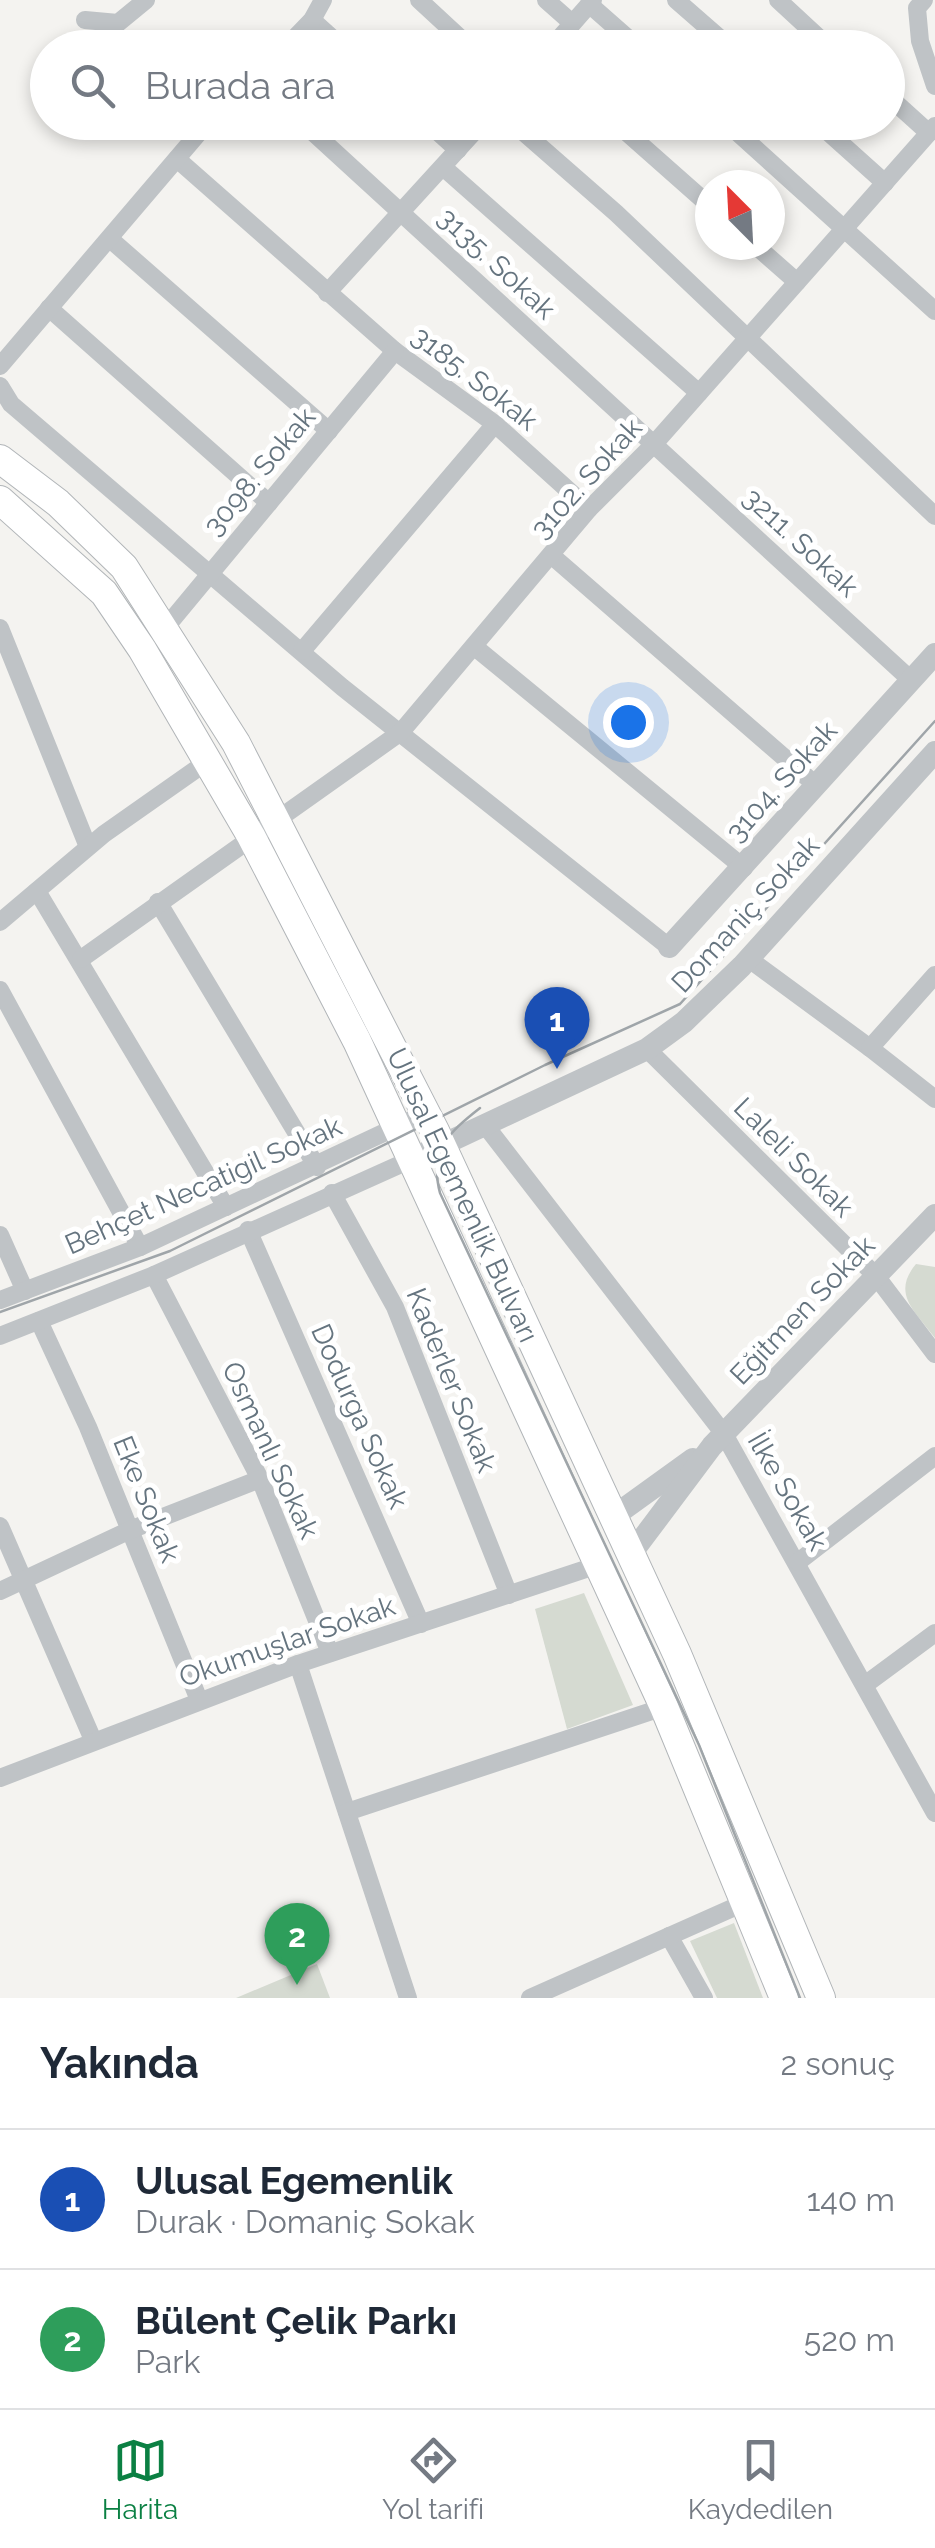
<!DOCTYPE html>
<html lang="tr">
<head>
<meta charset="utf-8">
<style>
  body { margin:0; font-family:Raleway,sans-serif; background:#f6f6f7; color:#1f2937 }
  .compass { position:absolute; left:695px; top:170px; width:90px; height:90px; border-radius:50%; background:#fff; box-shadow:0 5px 15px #0003; rotate:336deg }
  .you { position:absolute; left:628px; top:722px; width:35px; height:35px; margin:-25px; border:8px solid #fff; border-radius:50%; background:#1a73e8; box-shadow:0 0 0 15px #1a73e833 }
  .badge { display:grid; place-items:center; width:65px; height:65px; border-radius:50%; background:#0b8043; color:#fff; font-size:32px; font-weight:700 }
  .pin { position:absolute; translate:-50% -82px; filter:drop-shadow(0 2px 5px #0008) }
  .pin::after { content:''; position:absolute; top:52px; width:35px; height:30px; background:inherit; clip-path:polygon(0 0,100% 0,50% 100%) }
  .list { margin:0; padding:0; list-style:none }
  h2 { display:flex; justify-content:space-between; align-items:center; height:130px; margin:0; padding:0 40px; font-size:42px }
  h2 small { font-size:32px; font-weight:400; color:#747a83 }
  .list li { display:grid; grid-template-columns:65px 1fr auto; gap:30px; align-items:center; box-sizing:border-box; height:140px; padding:0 40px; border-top:2px solid #e0e1e3 }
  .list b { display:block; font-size:38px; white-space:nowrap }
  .list p { margin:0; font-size:32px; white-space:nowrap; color:#747a83 }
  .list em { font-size:32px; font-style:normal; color:#747a83 }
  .icon { flex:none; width:55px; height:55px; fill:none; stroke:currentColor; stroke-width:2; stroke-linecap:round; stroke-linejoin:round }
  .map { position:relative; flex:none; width:935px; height:1998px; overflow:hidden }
  .search { position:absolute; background:#fff; box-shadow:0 5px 15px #0003; left:30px; right:30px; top:30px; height:110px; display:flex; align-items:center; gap:25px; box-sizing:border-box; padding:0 35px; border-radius:55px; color:#747a83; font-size:38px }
  .sheet { height:410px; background:#fff }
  nav { display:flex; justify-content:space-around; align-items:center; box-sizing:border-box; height:140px; border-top:2px solid #e0e1e3; background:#fff; font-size:28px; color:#747a83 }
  nav a { display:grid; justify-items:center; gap:5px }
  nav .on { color:#0b8043 }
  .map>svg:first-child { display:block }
  .green { fill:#d5dad1 }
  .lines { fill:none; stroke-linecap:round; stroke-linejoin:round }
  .primary-casing { stroke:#b1b5b8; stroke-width:30 }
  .minor { stroke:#bfc3c6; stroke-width:18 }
  .tertiary { stroke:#bfc3c6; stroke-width:22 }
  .primary { stroke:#fff; stroke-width:28 }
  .tram { stroke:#9fa5a9; stroke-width:2.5 }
  .labels { text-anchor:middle; stroke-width:10; stroke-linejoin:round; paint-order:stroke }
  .street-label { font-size:28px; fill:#65747f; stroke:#fff }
</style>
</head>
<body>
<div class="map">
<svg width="935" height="1998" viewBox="0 0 935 1998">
  <rect width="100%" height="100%" fill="#f4f3f0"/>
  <g class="green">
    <path d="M916,1264L935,1267V1338C915,1311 891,1294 916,1264Z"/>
    <polygon points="584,1593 633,1705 567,1729 535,1609"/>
    <polygon points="734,1923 763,1998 717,1998 690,1941"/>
    <polygon points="317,1964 330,1998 236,1998"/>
  </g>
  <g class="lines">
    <g class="primary-casing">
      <g id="primary">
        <polyline points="0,459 58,503 124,567 236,743 435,1131 677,1654 821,1998"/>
        <polyline points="0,500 104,593 142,649 251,836 357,1041 664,1707 784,1998"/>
      </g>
    </g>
    <g class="minor">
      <polyline points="419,0 471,48"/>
      <polyline points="546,0 572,23"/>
      <polyline points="676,0 731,48"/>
      <polyline points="778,0 830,48"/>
      <polyline points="924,0 917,8 920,41 935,86"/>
      <polyline points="589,4 639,48"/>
      <polyline points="85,20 118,23 146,0"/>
      <polyline points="312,20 343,48"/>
      <polyline points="285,48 312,20 323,0"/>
      <polyline points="551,48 593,0"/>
      <polyline points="888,96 929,133"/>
      <polyline points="302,122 911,680"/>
      <polyline points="427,122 458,150"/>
      <polyline points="512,122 616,213 935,516"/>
      <polyline points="615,122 710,206"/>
      <polyline points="726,122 935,311"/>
      <polyline points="817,122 885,183"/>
      <polyline points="177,159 395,351 495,424 589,509"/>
      <polyline points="443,167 699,393"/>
      <polyline points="110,239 329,431"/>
      <polyline points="755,245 797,282"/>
      <polyline points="327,293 483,122"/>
      <polyline points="49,308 269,503"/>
      <polyline points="0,366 208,122"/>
      <polyline points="0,386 11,404 342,687 669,947"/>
      <polyline points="551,555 817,786"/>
      <polyline points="166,627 395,351"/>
      <polyline points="0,628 88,847"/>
      <polyline points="476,648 744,868"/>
      <polyline points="302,651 495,424"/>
      <polyline points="37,891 226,1207"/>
      <polyline points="158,902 317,1167"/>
      <polyline points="0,922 104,834 208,761"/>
      <polyline points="81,959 401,732 589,509 654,444 935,126"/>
      <polyline points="749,959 870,1048"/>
      <polyline points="935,975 870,1048 935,1099"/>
      <polyline points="0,990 140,1247"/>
      <polyline points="647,1049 876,1276 935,1354"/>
      <polyline points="485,1125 724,1434 935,1813"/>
      <polyline points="332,1193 395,1307 509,1595"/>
      <polyline points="248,1230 421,1624"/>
      <polyline points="0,1235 25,1291"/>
      <polyline points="154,1275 260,1479 330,1653"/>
      <polyline points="0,1300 140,1247 426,1113"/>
      <polyline points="39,1321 88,1427 199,1700"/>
      <polyline points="0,1336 154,1275 410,1160"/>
      <polyline points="0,1526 93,1740"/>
      <polyline points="798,1562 935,1456"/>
      <polyline points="0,1591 130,1530 260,1479"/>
      <polyline points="298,1664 408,1998"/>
      <polyline points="866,1684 935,1633"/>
      <polyline points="0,1778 298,1664 595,1566"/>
      <polyline points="347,1812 664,1707"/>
      <polyline points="669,1936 704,1998"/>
      <polyline points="530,1998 746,1902"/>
    </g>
    <g class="tertiary">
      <polyline points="669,947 935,654"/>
      <polyline points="410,1160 647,1049 684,1022 742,966 935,752"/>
      <polyline points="614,1516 693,1459"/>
      <polyline points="631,1554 712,1446 935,1215"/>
    </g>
    <use href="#primary" class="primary"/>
    <g class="tram">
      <path d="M480,1108C448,1133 429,1151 440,1193L699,1745L800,1998"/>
      <polyline points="0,1312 170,1251 545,1065 680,1004 935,721"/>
    </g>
  </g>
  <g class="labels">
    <g class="street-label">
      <text transform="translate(497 263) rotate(43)" y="10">3135. Sokak</text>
      <text transform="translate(475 378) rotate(38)" y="10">3185. Sokak</text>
      <text transform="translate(259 471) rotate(-50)" y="10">3098. Sokak</text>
      <text transform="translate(586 478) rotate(-48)" y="10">3102. Sokak</text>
      <text transform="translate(801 542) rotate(43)" y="10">3211. Sokak</text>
      <text transform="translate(781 781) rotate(-48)" y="10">3104. Sokak</text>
      <text transform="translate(745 914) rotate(-47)" y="10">Domaniç Sokak</text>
      <text transform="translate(794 1157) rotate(45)" y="10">Laleli Sokak</text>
      <text transform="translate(203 1185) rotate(-24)" y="10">Behçet Necatigil Sokak</text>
      <text transform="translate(463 1195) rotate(65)" y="10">Ulusal Egemenlik Bulvarı</text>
      <text transform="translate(802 1310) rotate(-46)" y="10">Eğitmen Sokak</text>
      <text transform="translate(452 1380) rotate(68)" y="10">Kaderler Sokak</text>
      <text transform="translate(360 1416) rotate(66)" y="10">Dodurga Sokak</text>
      <text transform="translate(271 1450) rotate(65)" y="10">Osmanlı Sokak</text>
      <text transform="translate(788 1491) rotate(60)" y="10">İlke Sokak</text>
      <text transform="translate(147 1499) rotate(68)" y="10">Eke Sokak</text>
      <text transform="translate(287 1641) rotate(-19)" y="10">Okumuşlar Sokak</text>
    </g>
  </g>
</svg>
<svg class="compass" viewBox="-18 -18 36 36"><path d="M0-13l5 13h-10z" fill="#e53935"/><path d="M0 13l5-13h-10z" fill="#747a83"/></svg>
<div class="you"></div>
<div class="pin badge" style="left:557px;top:1069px;background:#1a4fb4">1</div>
<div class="pin badge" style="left:297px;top:1985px;background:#2e9e5b">2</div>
<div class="search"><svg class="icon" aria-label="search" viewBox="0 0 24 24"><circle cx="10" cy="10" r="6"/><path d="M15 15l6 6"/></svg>Burada ara</div>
</div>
<section class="sheet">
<h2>Yakında<small>2 sonuç</small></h2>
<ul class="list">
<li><span class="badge" style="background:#1a4fb4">1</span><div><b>Ulusal Egemenlik</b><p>Durak · Domaniç Sokak</p></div><em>140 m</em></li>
<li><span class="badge" style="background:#2e9e5b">2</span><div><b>Bülent Çelik Parkı</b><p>Park</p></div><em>520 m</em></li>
</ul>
</section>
<nav>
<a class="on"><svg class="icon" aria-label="map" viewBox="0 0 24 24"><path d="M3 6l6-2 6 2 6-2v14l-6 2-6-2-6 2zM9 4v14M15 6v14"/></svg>Harita</a>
<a><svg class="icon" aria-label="directions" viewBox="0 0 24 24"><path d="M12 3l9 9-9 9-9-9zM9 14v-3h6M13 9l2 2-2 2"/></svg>Yol tarifi</a>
<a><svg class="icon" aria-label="saved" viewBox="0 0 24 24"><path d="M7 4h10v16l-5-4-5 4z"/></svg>Kaydedilen</a>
</nav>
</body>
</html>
